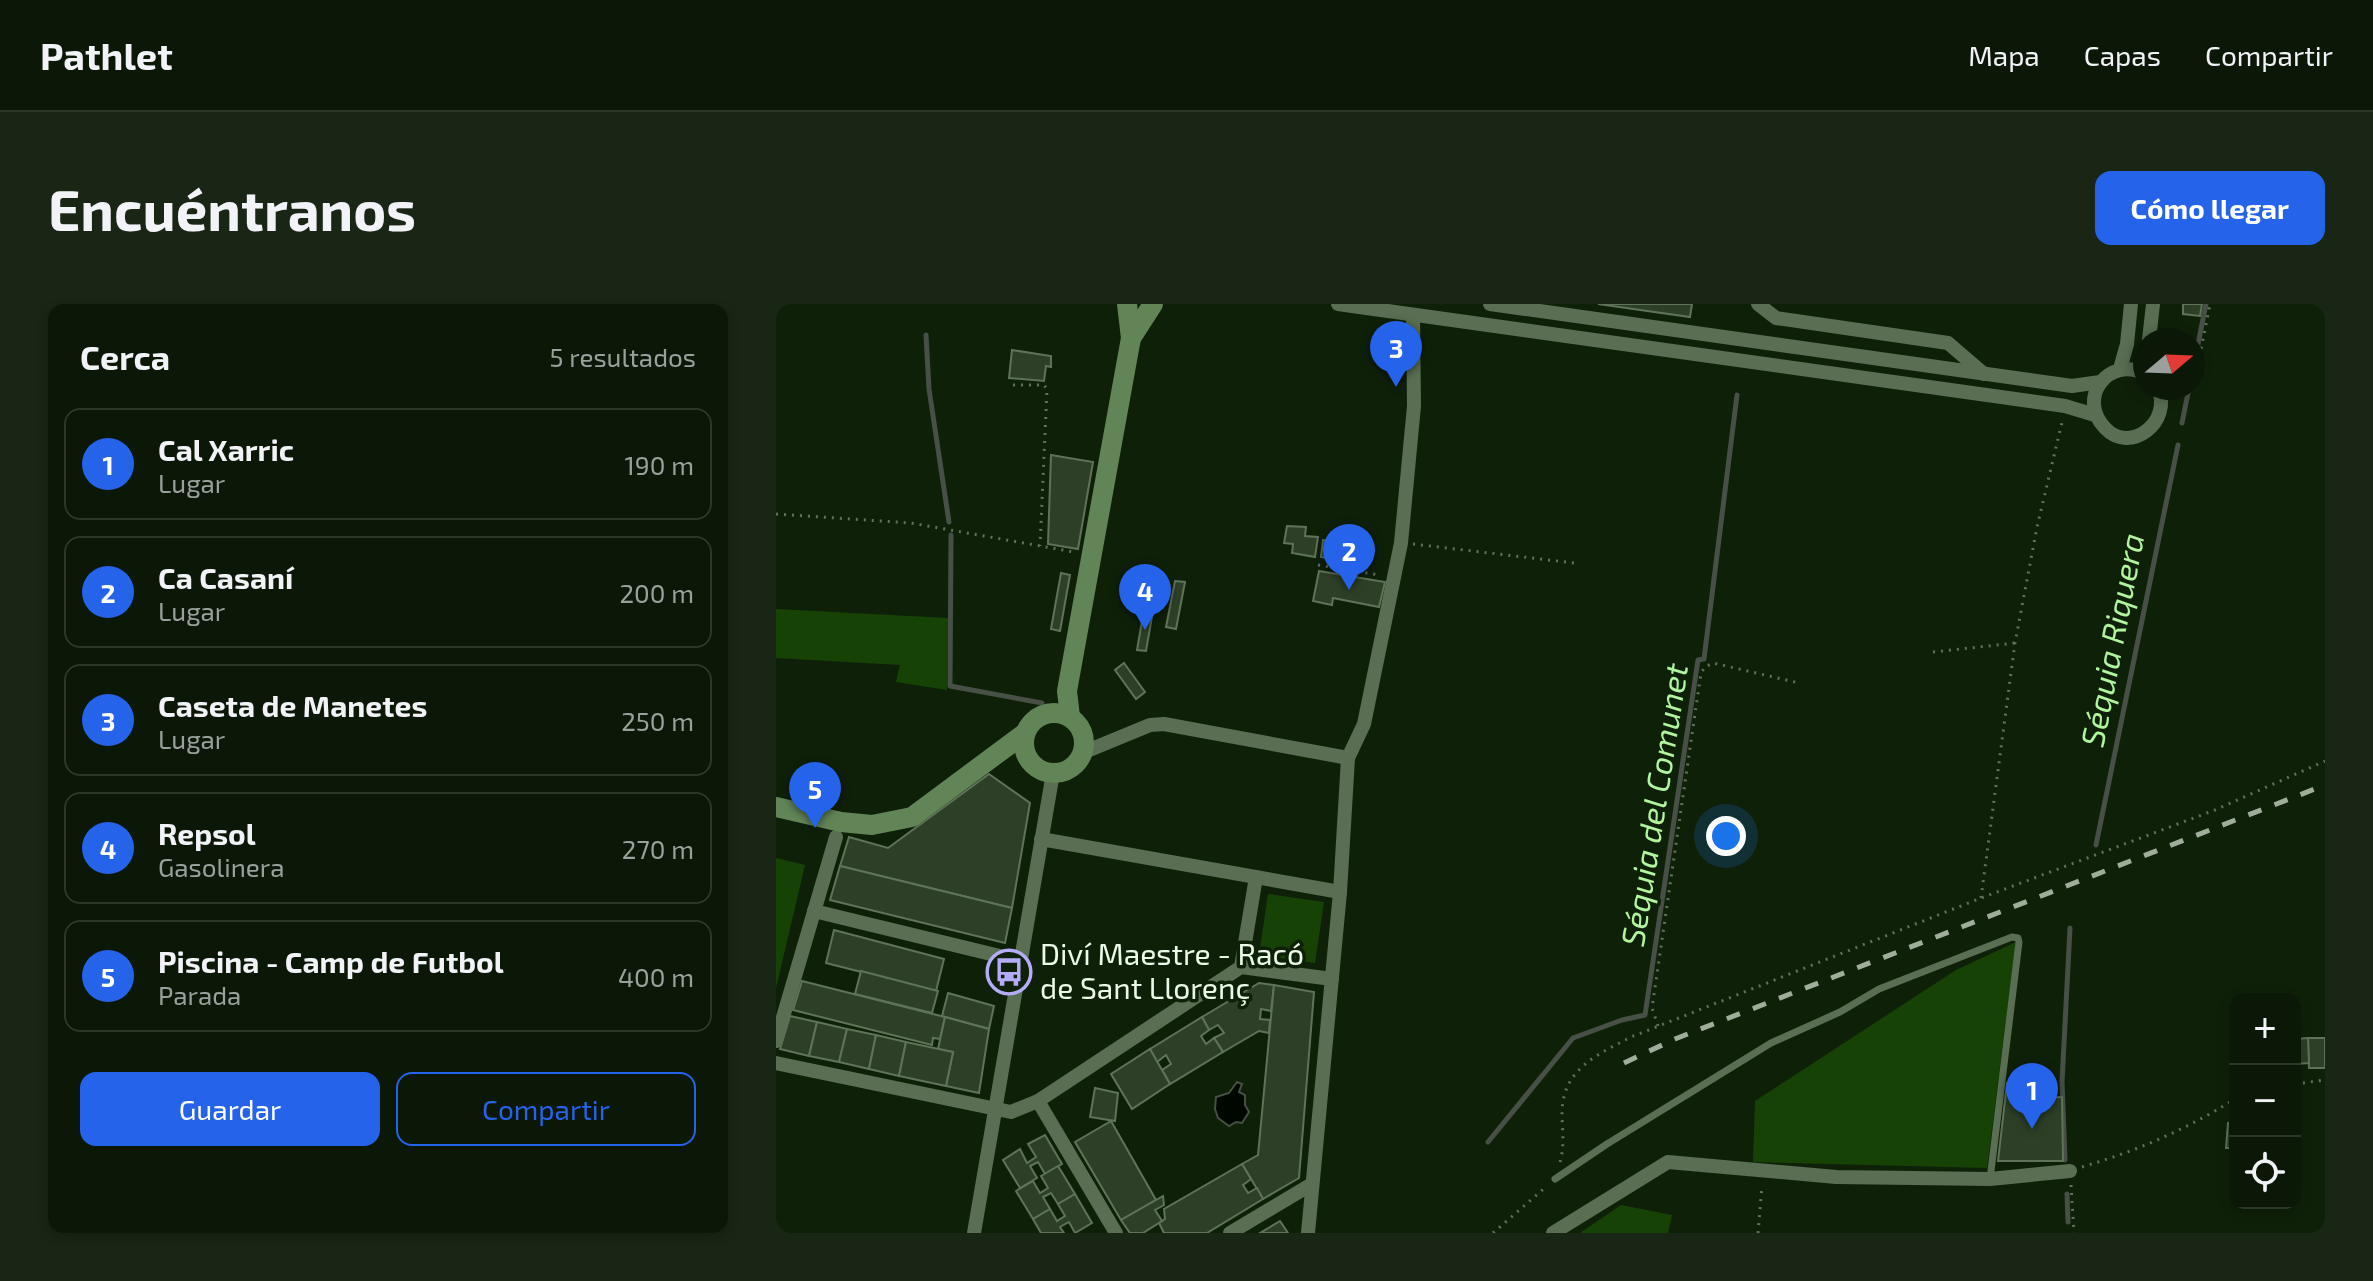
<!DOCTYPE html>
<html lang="es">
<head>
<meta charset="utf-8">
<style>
  body { margin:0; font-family:"Exo 2",sans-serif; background:#192515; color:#f1f3f6 }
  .controls { position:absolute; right:24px; bottom:24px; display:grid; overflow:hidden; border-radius:16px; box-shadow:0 4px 12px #0003 }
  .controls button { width:72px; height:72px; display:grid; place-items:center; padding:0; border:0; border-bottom:2px solid #2b3728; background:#0b1807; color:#f1f3f6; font:40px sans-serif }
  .compass { position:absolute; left:1357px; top:24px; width:72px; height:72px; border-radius:50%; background:#0b1807; box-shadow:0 4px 12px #0003; rotate:71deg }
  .you { position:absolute; left:950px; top:532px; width:28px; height:28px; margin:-20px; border:6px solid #fff; border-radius:50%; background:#1a73e8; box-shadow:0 0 0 12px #1a73e833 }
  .badge { display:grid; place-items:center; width:52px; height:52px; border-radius:50%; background:#2563eb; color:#fff; font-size:26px; font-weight:700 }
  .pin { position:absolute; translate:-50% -66px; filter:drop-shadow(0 2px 4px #0008) }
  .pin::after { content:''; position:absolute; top:42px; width:28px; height:24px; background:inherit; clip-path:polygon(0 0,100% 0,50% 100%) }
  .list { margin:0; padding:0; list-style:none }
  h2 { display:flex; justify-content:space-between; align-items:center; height:104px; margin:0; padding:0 32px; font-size:34px }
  h2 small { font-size:26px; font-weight:400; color:#9aa09b }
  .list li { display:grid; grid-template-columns:52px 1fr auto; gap:24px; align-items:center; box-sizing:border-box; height:112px; margin:0 16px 16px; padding:0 16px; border:2px solid #2b3728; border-radius:16px }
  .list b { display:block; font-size:30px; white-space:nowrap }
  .list p { margin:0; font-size:26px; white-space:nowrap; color:#9aa09b }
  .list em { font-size:26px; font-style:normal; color:#9aa09b }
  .actions { display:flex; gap:16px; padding:24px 32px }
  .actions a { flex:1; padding:18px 0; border:2px solid #2563eb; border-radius:16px; text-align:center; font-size:28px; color:#2563eb }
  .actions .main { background:#2563eb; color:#fff }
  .icon { flex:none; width:44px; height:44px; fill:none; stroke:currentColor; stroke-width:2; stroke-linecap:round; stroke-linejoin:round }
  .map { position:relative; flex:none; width:1549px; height:929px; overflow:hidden; border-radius:16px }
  header { display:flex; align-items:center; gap:48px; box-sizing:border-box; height:112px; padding:0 40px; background:#0b1807; border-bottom:2px solid #2b3728 }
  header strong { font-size:38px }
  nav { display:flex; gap:44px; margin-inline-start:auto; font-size:28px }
  .intro { display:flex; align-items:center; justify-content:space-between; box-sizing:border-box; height:192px; padding:0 48px }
  h1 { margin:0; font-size:56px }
  .button { padding:20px 36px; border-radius:16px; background:#2563eb; color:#fff; font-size:28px; font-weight:700 }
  main { display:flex; gap:48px; padding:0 48px }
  aside { flex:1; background:#0b1807; border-radius:16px; box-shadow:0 4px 12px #0003 }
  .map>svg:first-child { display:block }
  .green { fill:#174206 }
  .water { fill:#000700; stroke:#474f46; stroke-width:2 }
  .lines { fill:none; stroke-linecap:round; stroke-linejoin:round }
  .stream { stroke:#474f46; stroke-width:5 }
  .building { fill:#2d4027; stroke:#5e7357; stroke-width:2 }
  .path { stroke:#62715d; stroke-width:3; stroke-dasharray:2 6; stroke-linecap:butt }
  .lane { stroke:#596e53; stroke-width:7 }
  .street { stroke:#596e53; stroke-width:14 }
  .secondary { stroke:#628557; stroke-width:20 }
  .rail { stroke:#a0ad9b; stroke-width:5; stroke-dasharray:14 14; stroke-linecap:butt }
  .labels { text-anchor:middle; stroke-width:7; stroke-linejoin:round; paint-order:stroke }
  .poi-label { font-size:30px; fill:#ecf8e8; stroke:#0f2009; text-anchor:start }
  .water-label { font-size:32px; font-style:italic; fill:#b1f59d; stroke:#0f2009 }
</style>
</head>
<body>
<header>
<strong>Pathlet</strong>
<nav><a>Mapa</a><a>Capas</a><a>Compartir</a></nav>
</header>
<div class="intro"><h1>Encuéntranos</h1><a class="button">Cómo llegar</a></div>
<main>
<aside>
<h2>Cerca<small>5 resultados</small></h2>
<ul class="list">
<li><span class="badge">1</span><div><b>Cal Xarric</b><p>Lugar</p></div><em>190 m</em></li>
<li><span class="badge">2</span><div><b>Ca Casaní</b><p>Lugar</p></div><em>200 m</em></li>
<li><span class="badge">3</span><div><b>Caseta de Manetes</b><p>Lugar</p></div><em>250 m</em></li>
<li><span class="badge">4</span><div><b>Repsol</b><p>Gasolinera</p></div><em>270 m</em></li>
<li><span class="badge">5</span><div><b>Piscina - Camp de Futbol</b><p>Parada</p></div><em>400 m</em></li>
</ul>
<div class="actions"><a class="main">Guardar</a><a>Compartir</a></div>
</aside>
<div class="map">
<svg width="1549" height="929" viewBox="0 0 1549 929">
  <rect width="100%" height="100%" fill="#0f2009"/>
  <g class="green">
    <polygon points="0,305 172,314 171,386 120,378 124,361 0,354"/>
    <polygon points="0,554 29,561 0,684"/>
    <polygon points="492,590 548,598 539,659 483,651"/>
    <polygon points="1240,638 1211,864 977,858 979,797 1180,666"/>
    <polygon points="845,901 896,911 892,929 804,929"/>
  </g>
  <polygon class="water" points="461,778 466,780 463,788 469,791 469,801 473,808 466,819 460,818 453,822 442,814 439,805 440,793 453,789"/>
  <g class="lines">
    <g class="stream">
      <polyline points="150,31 153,85 173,218"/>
      <polyline points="1417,65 1430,0"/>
      <polyline points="1406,119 1413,84"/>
      <polyline points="175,231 174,382 266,399"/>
      <polyline points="1320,541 1402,141"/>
      <polyline points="712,838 797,734 846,716 869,711 922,356 928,355 961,91"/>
      <polyline points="1289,856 1286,778 1294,624"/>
      <polyline points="1291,890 1292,918"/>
    </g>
  </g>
  <g class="building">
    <polygon points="822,0 916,0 914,13"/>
    <polygon points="1407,0 1426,0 1424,12 1407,10"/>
    <polygon points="236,46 275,52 275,63 270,62 268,77 233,74"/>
    <polygon points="275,151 317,158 302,245 272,240"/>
    <polygon points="511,222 530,223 529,232 542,233 539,253 516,249 517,240 508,239"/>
    <polygon points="547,236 562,239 560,256 545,253"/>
    <polygon points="543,267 609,278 603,303 557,294 556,301 537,297"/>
    <polygon points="285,269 294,271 284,327 275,325"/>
    <polygon points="399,277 409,278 400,325 390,323"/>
    <polygon points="368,285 382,287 378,305 365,303"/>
    <polygon points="368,305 377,307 370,347 361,346"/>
    <polygon points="348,359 369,388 360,395 339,366"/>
    <polygon points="213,470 254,499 236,604 64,562 73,533 112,544"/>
    <polygon points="64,562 236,604 229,639 54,596"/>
    <polygon points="58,626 168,655 160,687 50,659"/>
    <polygon points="85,667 162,687 156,709 79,690"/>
    <polygon points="26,677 169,713 164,735 157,734 156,741 17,706"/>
    <polygon points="483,679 498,681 495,707 485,705 484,715 494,716 493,729 483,727 447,748 438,734 448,729 442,721 433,726 426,713"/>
    <polygon points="498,681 538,688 523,874 487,895 466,860 482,851"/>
    <polygon points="172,689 218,702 213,725 166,712"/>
    <polygon points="14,712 41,718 33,752 4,745"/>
    <polygon points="169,713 213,725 203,789 170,782 177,748 162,745"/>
    <polygon points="426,713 433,726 425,732 430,740 438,734 447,748 394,780 386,766 395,760 390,751 381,758 374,745"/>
    <polygon points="41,718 71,725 63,758 33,752"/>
    <polygon points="71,725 100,731 93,765 63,758"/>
    <polygon points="100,731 130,738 123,772 93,765"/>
    <polygon points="1532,734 1549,734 1549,764 1533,764"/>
    <polygon points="1532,734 1533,759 1519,760 1519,735"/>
    <polygon points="130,738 177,748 170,782 123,772"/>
    <polygon points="374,745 394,780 356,805 335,770"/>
    <polygon points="1231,779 1266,782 1265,794 1286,793 1287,857 1222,857"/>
    <polygon points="319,784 342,789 339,817 314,813"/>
    <polygon points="335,817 380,896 345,916 299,838"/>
    <polygon points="1459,818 1459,844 1450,844 1452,819"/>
    <polygon points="269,831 286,860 269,870 262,858 254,862 261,874 244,884 227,856 244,845 251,859 260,853 252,840"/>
    <polygon points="466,860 475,875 467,881 472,889 481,884 487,895 431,929 388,929 383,919 389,915 388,905"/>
    <polygon points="282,862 299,890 282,900 275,889 267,893 274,905 257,915 240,887 257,877 264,889 272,884 265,872"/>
    <polygon points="299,890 316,919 299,929 293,918 284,923 288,929 265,929 257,915 274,905 281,917 289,912 282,900"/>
    <polygon points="387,892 388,901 379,906 386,917 367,929 354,929 345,916"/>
    <polygon points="504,917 512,929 484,929"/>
  </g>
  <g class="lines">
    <g class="path">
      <polyline points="1419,76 1434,0"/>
      <polyline points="237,81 268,81 271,85 264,242"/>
      <polyline points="0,210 135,219 298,248"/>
      <polyline points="637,240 798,259"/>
      <polyline points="542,261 603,271"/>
      <polyline points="1157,348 1239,339"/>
      <polyline points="1205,594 1239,339 1261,223 1287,114"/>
      <polyline points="882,722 876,704 925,369 929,363 937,359 1023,379"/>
      <polyline points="1519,780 1549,776"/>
      <path d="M784,858C789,842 786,824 786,808C787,764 823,750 855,733L1205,594L1439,506L1549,457"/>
      <path d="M1306,863C1363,846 1409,826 1459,795"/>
      <polyline points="1295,881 1298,929"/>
      <polyline points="717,929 771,882"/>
      <polyline points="982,929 986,882"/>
    </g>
    <polyline class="lane" points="779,875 831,840 995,739 1064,708 1103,685 1236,633 1242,634 1243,638 1214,875"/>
    <g class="street">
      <polyline points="562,0 1289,102 1319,111"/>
      <polyline points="714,0 1296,82 1324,78"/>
      <polyline points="982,0 1000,14 1172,39 1208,70"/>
      <polyline points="1373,36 1377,0"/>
      <polyline points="1344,65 1351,40 1355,0"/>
      <path d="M1369,70C1333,51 1300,94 1329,124C1354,151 1397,118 1382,84"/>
      <polyline points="306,449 374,421 388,420 572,454"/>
      <polyline points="265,535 564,588"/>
      <polyline points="38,607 244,657"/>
      <polyline points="465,663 480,573"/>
      <polyline points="0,737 60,533"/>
      <polyline points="0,759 235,808 262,797 465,663 556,675"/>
      <polyline points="262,797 340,929"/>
      <polyline points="198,929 277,469"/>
      <polyline points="454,929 536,880"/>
      <polyline points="532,929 564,588 572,454 588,420 625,239 638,102 637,11"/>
      <polyline points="777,929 892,858 1060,873 1214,875 1294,867"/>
    </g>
    <g class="secondary">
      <polyline points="355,34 377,0"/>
      <circle cx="278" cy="439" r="30"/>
      <polyline points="294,413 291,387 355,34 351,0"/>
      <polyline points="0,503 65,518 96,521 136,513 249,429"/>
    </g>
    <polyline class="rail" points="848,759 899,735 1549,481"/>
  </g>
  <defs>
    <g id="bus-ring" transform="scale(2.3)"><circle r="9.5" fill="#0f2009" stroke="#b4acf9" stroke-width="1.5"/><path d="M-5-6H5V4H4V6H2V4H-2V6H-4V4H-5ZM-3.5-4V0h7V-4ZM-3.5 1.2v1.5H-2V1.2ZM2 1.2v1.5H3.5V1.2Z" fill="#b4acf9"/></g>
  </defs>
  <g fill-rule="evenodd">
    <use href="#bus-ring" x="233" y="668"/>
  </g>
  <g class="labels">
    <g class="poi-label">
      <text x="264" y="661">Diví Maestre - Racó<tspan x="264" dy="34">de Sant Llorenç</tspan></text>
    </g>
    <g class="water-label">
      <text transform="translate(1337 336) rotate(-79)" y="11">Séquia Riquera</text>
      <text transform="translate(879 501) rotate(-81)" y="11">Séquia del Comunet</text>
    </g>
  </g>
</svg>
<div class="controls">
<button>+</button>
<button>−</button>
<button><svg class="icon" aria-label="locate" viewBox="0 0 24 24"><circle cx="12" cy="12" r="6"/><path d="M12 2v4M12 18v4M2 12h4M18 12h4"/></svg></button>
</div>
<svg class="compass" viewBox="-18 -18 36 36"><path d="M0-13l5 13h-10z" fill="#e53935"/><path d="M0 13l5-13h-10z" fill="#9aa09b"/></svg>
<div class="you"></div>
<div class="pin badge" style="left:1256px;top:825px">1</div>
<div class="pin badge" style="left:573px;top:286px">2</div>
<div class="pin badge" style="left:620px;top:83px">3</div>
<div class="pin badge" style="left:369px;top:326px">4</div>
<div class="pin badge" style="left:39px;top:524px">5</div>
</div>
</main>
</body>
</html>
